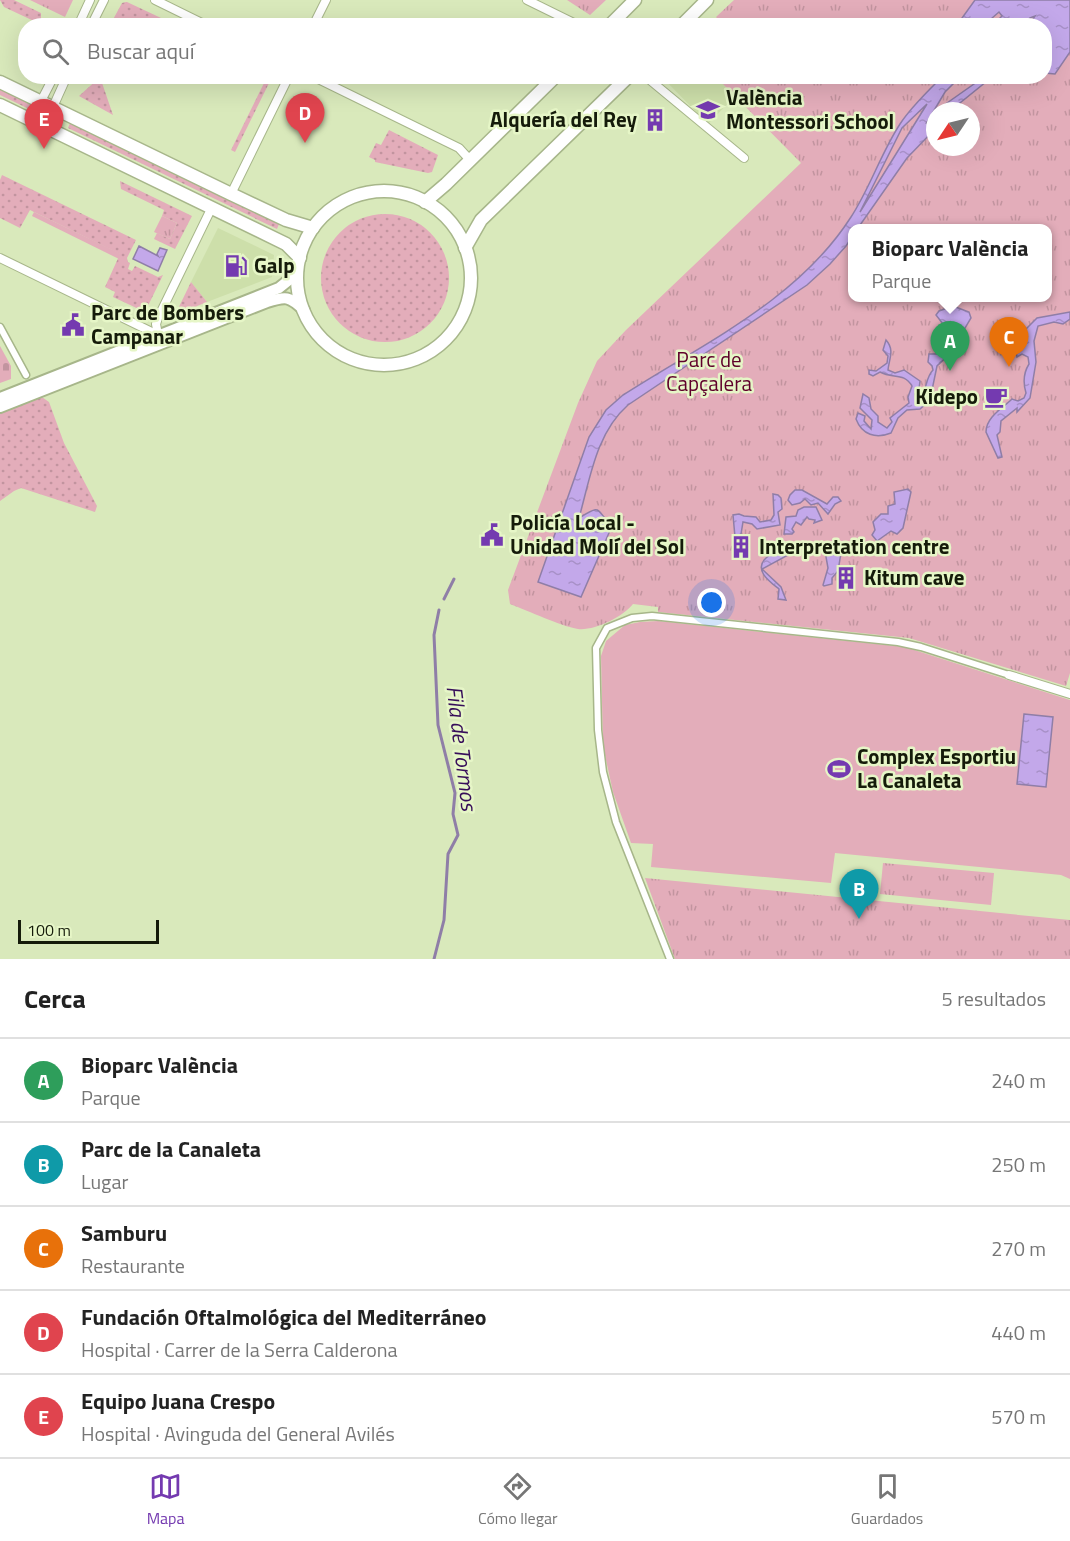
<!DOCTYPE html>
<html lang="es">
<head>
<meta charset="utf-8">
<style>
  body { margin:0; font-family:"Titillium Web",sans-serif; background:#f6f6f6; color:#222 }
  .compass { position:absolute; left:926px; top:102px; width:54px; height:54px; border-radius:50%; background:#fff; box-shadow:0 6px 24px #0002; rotate:235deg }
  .scale { position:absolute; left:18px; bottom:15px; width:141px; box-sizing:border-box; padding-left:6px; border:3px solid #151b0a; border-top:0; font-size:16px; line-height:21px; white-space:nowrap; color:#151b0a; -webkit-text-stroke:4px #e6f6c7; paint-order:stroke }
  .you { position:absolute; left:712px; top:603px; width:21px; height:21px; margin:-15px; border:4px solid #fff; border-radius:50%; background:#1a73e8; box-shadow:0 0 0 9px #1a73e833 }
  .badge { display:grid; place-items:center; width:39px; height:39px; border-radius:50%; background:#743ab0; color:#fff; font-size:20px; font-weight:700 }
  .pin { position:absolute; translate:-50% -50px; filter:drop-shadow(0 2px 3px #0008) }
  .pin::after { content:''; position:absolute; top:32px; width:21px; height:18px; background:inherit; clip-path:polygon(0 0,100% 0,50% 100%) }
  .popup { position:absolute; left:848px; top:224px; width:204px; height:78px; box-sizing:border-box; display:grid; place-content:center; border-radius:12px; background:#fff; filter:drop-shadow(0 2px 4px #0005); font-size:20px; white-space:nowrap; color:#767676 }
  .popup b { font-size:22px; color:#222 }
  .popup::after { content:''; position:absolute; left:50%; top:100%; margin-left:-12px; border:12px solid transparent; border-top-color:#fff }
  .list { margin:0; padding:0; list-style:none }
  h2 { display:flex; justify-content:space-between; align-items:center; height:78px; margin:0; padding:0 24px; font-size:26px }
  h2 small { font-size:20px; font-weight:400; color:#767676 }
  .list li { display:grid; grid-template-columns:39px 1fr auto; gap:18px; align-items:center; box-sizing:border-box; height:84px; padding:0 24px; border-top:2px solid #e0e0e0 }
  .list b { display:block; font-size:22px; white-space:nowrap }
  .list p { margin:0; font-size:20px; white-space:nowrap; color:#767676 }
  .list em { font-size:20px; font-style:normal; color:#767676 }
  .icon { flex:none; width:33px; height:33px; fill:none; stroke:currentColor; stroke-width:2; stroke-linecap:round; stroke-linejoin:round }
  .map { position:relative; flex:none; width:1070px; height:959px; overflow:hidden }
  .search { position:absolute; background:#fff; box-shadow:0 6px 24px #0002; left:18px; right:18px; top:18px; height:66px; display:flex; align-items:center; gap:15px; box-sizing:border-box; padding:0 21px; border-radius:24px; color:#767676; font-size:22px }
  .sheet { height:498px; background:#fff }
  nav { display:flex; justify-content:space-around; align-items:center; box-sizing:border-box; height:84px; border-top:2px solid #e0e0e0; background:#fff; font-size:16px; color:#767676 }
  nav a { display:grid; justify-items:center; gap:3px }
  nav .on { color:#743ab0 }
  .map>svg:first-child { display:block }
  .built { fill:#cddfaa }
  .grass { fill:url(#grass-dots) }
  .cemetery { fill:url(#cemetery-stones) }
  .park { fill:url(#park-tufts); fill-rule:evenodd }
  .garden { fill:#e3adba }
  .water { fill:url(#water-ripples); stroke:#8f7ea7; stroke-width:1.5; fill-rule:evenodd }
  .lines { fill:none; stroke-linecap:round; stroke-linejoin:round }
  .stream { stroke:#8f7ea7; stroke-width:3 }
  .pedestrian-casing { stroke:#a7b68a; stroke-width:9 }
  .minor-casing { stroke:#a7b68a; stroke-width:10 }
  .secondary-casing { stroke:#a7b68a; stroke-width:14 }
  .primary-casing { stroke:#a7b68a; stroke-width:15 }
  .pedestrian { stroke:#fff; stroke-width:6 }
  .minor { stroke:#fff; stroke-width:8 }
  .secondary { stroke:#fff; stroke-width:10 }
  .primary { stroke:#fff; stroke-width:12 }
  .labels { text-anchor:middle; stroke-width:5; stroke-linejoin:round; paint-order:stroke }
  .poi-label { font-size:21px; font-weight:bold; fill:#151b0a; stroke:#e6f6c7; text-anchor:start }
  .park-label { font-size:21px; fill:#5f002b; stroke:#e6f6c7 }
  .water-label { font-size:22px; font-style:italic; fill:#370e5a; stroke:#e6f6c7 }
</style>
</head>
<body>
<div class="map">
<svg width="1070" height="959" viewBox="0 0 1070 959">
  <defs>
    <pattern id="grass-dots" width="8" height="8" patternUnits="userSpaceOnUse" patternTransform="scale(1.5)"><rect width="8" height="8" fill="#e3adba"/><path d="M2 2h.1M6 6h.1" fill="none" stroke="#c2949f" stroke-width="1.8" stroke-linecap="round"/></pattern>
    <pattern id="cemetery-stones" width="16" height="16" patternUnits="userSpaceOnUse" patternTransform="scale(1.5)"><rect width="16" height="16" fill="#e3adba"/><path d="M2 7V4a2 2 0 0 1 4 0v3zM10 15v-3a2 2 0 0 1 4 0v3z" fill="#c2949f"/></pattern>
    <pattern id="park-tufts" width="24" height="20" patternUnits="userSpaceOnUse" patternTransform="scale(1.5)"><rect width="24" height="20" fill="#e3adba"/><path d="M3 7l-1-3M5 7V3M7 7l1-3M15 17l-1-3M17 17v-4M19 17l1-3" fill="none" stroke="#c2949f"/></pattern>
    <pattern id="water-ripples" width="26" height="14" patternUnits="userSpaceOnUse" patternTransform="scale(1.5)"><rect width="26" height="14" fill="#c3a8ea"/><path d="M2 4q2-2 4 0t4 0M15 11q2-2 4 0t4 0" fill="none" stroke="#a790c7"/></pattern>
  </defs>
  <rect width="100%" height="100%" fill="#d9e9bb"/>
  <g class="built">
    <polygon points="662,77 717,77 735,96 708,124"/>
    <polygon points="218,228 274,255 272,277 207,302 191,282"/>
  </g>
  <g class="grass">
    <polygon points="0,0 14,0 41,13 41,19 47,22 45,25 39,25 36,22 4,7"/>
    <polygon points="126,2 127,2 176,25 157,25 149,18 138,23 127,20 117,25 110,25 122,3"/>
    <polygon points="100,77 113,115 79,96"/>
    <polygon points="267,77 272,77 235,152 231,150"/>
    <polygon points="0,89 62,119 60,124 0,95"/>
    <polygon points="70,123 279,224 277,229 68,128"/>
    <polygon points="389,130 438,155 432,172 428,173 375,162 375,160 369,157 376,143 381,145"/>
    <polygon points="2,175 136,240 127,258 128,262 130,263 128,269 132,271 135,266 158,277 163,275 145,312 113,297 115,292 105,287 120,254 30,210 20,228 0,218 0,180"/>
    <polygon points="120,181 192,216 175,249 154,239 157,233 170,239 177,223 162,216 164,210 121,189"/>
    <circle cx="385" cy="278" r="64"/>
    <polygon points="191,282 207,302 175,315"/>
    <polygon points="39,395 49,402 64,443 97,506 95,512 21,488 14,491 0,501 0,411"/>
  </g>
  <polygon class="cemetery" points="0,346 11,366 11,379 0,383"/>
  <g class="park">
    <polygon points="30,0 73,0 65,17"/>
    <polygon points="567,0 606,0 590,15"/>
    <path d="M734,0H1070V673L1066,686L909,638L658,612V607L633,604C623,617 594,631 578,629C560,626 529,611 510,604L508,590L578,403L597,361L626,330L801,163L723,84L717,77L1044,76V26H724L716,17ZM935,111H971V147H935ZM852,228H1048V298H852Z"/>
    <polygon points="162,216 177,223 170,239 154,232"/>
    <polygon points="883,863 994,873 991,905 880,894"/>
    <polygon points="645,878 1070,920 1070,959 675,959"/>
  </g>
  <g class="garden">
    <polygon points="34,212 121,254 119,259 32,216"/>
    <polygon points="658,621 905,647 1070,700 1070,879 1061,875 835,853 831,883 651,867 653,844 631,843 613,792 603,746 601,656 606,641 625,625 640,622"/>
  </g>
  <g class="water">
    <polygon points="975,0 1070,0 1070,52 1055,74 1045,73 1044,26 1029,25 1035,16 1030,18 1021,25 993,25 1002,16 999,12 984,25 957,25"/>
    <path d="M942,77H960L945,92L926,124L935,116V129L907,158L858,228H852V237L846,246L830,264L807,285L628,405C596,433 590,479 579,518C603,503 595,510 612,526L581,597L538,582L589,437L606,410L623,395C704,343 798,300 851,217C870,188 881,153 900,124C911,107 928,91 942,77ZM927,104L860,212L902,128Z"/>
    <polygon points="984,77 992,77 950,111 939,111 947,103"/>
    <polygon points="139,246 158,256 157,254 160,248 167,250 158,271 133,259"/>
    <path d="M953,306L969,312L971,318L958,340L956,348L937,366L931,395L927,403L920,409L907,410L898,418L891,433C876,439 862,435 856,419L858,413L865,416L864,421L871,429L872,420L860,408L863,394L869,398L871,409L878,416V422L887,428L892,422L890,418L909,403L908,397L912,386C904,372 893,379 880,372L873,376L869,374V370L876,371L887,363L888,356L883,350L886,340C895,350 889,359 888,370L895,373L904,370L920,381L919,389L915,394L917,402C928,393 924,379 933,370L932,366L928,362L929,354H940L952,346L953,337L936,315L939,311Z"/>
    <path d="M1070,312V319L1063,324L1054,322L1038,326L1034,341L1036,362L1030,398L1017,412V408L1001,421L1000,432L997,435L1002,457L998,458L986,432C986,417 1003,408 1012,399L1018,401L1024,398L1026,393C1023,383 1024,372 1029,364L1028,357L1022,354L1017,357L1015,347L1019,343L1020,335L1037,318Z"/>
    <polygon points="908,489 911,492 903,528 897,534 891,531 877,541 872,535 875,530 873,522 881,514 888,514 888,506 895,504 894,492"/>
    <polygon points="795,490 802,490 827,504 833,497 838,497 841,501 835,504 828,514 818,503 811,505 805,499 800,503 792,505 788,500 790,495"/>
    <polygon points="773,494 778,495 781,498 782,509 778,512 780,525 757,529 752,524 743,522 741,534 735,537 733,515 739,514 744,516 756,517 760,522 771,520 774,515"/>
    <polygon points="804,507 816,507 822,520 814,523 815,520 809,519 807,517 801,525 796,522 792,529 794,532 792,534 784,534 786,517 796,516 798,510"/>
    <path d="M792,543V551L790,554L762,569L781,587L786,600L778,599L779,589C770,582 753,570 766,558C771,553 776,553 780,546Z"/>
    <polygon points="836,546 841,553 838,571 832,578 832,584 824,586 823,585 828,568 826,557 832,547"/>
    <polygon points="1024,714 1053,717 1046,787 1017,784"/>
  </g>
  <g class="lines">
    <g class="stream">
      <polyline points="444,599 454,579"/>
      <polyline points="434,959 444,920 448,854 458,835 453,814 455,793 438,725 434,635 439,610"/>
    </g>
    <g class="pedestrian-casing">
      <g id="pedestrian">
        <polyline points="0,327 26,375"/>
        <polyline points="670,959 616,822 603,772 598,730 596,648 607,628 632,618 652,616 898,642 921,647 1009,675"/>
      </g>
    </g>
    <g class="minor-casing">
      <g id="minor">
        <polyline points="155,0 208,26"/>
        <polyline points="527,0 580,26"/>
        <polyline points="78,26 90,0"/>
        <polyline points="91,26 104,0"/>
        <polyline points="313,26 326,0"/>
        <polyline points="312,76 459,148 470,160"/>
        <polyline points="645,76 744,158"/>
        <polyline points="41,101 54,76"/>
        <polyline points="53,107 67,76"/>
        <polyline points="231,194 289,76"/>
        <polyline points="0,258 158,335"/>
        <polyline points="158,335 156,324 158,318 212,207"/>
        <polyline points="1009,675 1070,694"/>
      </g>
    </g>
    <g class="secondary-casing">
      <g id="secondary">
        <polyline points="0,398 279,288 294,276 298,269"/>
        <path d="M0,407L267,302C286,296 289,296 304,310"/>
      </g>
    </g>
    <g class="primary-casing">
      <g id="primary">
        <polyline points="609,26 635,0"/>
        <polyline points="681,26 707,0"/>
        <polyline points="0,82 231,194 286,220 313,228"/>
        <polyline points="0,105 286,244 300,258"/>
        <circle cx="384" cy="278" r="87"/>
        <polyline points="425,202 446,184 556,76"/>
        <polyline points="465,248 481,220 629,76"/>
      </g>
    </g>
    <use href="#pedestrian" class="pedestrian"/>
    <use href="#minor" class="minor"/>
    <use href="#secondary" class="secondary"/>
    <use href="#primary" class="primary"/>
  </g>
  <defs>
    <g id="school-bare" transform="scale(1.8)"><path d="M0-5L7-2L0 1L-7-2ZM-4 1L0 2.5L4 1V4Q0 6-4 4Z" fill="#743ab0" stroke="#e6f6c7" stroke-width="2.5" paint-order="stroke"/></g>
    <g id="building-bare" transform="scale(1.8)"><path d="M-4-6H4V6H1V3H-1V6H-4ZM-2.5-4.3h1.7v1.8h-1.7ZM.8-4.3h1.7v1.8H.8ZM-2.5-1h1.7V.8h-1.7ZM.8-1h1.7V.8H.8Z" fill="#743ab0" stroke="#e6f6c7" stroke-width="2.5" paint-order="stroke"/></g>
    <g id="fuel-bare" transform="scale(1.8)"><path d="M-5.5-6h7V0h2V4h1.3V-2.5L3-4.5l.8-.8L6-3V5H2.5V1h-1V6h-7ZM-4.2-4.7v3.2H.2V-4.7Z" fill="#743ab0" stroke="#e6f6c7" stroke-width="2.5" paint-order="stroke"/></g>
    <g id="civic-bare" transform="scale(1.8)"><path d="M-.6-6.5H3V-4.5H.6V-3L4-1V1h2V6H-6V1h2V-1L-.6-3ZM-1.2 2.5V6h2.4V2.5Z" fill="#743ab0" stroke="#e6f6c7" stroke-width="2.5" paint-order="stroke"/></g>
    <g id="cafe-bare" transform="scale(1.8)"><path d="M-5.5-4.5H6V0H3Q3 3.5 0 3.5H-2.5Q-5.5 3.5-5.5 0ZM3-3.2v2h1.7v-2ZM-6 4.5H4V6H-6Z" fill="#743ab0" stroke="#e6f6c7" stroke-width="2.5" paint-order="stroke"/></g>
    <g id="stadium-bare" transform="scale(1.8)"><path d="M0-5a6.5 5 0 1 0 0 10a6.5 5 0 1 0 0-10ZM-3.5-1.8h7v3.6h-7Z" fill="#743ab0" stroke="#e6f6c7" stroke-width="2.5" paint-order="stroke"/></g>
  </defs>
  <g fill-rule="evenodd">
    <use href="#school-bare" x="708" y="110"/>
    <use href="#building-bare" x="655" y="120"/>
    <use href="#fuel-bare" x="236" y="266"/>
    <use href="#civic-bare" x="73" y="325"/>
    <use href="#cafe-bare" x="996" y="397"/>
    <use href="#civic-bare" x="492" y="535"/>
    <use href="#building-bare" x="741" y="547"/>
    <use href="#building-bare" x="846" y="578"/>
    <use href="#stadium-bare" x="839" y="769"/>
  </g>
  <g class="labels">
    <g class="poi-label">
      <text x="726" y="105">València<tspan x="726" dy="24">Montessori School</tspan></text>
      <text x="637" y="127" text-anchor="end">Alquería del Rey</text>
      <text x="254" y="273">Galp</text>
      <text x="91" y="320">Parc de Bombers<tspan x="91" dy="24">Campanar</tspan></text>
      <text x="978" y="404" text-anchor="end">Kidepo</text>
      <text x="510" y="530">Policía Local -<tspan x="510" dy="24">Unidad Molí del Sol</tspan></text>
      <text x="759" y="554">Interpretation centre</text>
      <text x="864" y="585">Kitum cave</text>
      <text x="857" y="764">Complex Esportiu<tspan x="857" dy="24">La Canaleta</tspan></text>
    </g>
    <g class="park-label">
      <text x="709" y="367">Parc de<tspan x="709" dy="24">Capçalera</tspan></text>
    </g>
    <g class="water-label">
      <text transform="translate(462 748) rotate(83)" y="8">Fila de Tormos</text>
    </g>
  </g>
</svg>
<svg class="compass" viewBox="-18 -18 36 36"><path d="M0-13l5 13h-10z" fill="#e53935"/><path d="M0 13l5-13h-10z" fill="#767676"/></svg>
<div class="scale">100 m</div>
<div class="you"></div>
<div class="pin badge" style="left:950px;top:371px;background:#2e9e5b">A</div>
<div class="popup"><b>Bioparc València</b>Parque</div>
<div class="pin badge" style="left:859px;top:919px;background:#0f9aa8">B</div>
<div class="pin badge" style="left:1009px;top:367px;background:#e8710a">C</div>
<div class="pin badge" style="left:305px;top:143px;background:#e0444e">D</div>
<div class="pin badge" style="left:44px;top:149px;background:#e0444e">E</div>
<div class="search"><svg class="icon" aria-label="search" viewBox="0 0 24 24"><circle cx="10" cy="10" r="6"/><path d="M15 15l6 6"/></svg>Buscar aquí</div>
</div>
<section class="sheet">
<h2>Cerca<small>5 resultados</small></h2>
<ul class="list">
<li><span class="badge" style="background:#2e9e5b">A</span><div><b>Bioparc València</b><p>Parque</p></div><em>240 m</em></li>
<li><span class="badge" style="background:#0f9aa8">B</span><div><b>Parc de la Canaleta</b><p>Lugar</p></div><em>250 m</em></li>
<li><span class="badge" style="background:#e8710a">C</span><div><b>Samburu</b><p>Restaurante</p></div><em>270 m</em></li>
<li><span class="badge" style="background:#e0444e">D</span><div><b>Fundación Oftalmológica del Mediterráneo</b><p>Hospital · Carrer de la Serra Calderona</p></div><em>440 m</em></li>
<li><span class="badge" style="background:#e0444e">E</span><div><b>Equipo Juana Crespo</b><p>Hospital · Avinguda del General Avilés</p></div><em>570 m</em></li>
</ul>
</section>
<nav>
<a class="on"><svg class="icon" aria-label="map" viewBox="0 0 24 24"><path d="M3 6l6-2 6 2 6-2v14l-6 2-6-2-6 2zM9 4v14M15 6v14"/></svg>Mapa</a>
<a><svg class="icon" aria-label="directions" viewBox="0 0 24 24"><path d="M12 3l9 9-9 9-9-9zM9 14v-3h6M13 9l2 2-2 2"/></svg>Cómo llegar</a>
<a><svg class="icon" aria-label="saved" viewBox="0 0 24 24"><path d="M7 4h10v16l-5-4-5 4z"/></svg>Guardados</a>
</nav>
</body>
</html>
